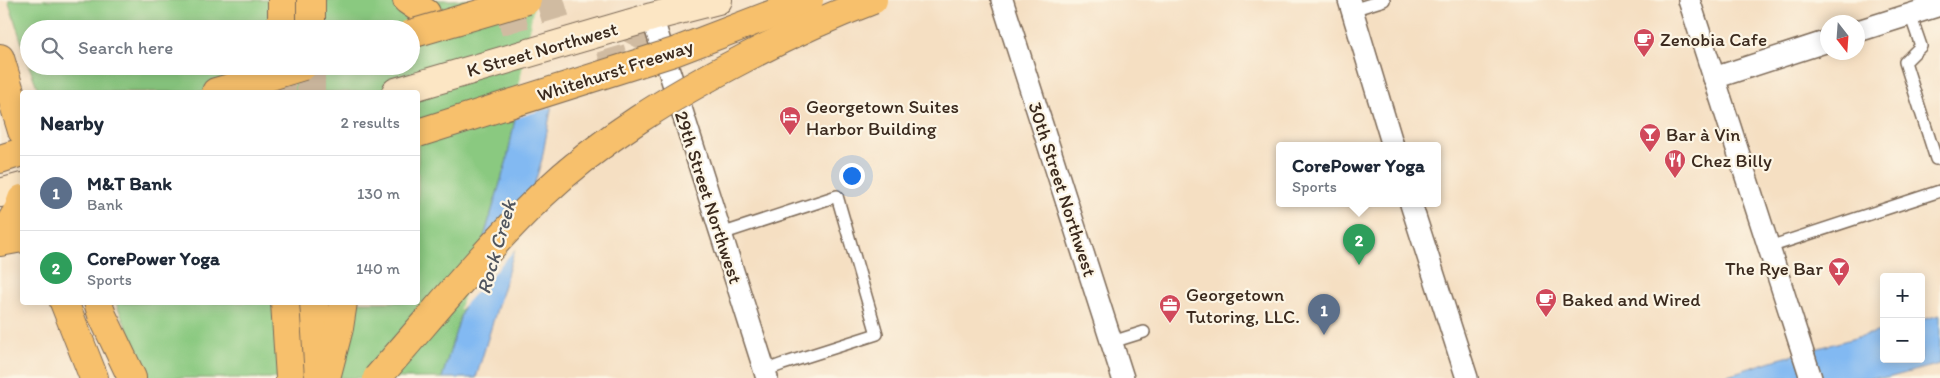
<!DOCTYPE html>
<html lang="en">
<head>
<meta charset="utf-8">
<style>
  body { margin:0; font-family:Itim,sans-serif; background:#f6f6f7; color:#1f2937 }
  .controls { position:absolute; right:15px; bottom:15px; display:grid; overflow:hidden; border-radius:5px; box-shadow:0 2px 12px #0003 }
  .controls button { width:45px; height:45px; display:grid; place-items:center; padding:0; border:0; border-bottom:1px solid #e0e1e3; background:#fff; color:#1f2937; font:25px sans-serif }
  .compass { position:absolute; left:1820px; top:15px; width:45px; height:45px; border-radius:50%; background:#fff; box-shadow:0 2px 12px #0003; rotate:163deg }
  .you { position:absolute; left:851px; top:175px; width:18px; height:18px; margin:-12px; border:4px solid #fff; border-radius:50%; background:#1a73e8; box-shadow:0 0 0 8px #1a73e833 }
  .badge { display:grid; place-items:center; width:32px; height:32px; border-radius:50%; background:#d1495b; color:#fff; font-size:16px; font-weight:700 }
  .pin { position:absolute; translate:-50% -41px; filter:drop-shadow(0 1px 2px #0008) }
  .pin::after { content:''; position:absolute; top:26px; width:18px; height:15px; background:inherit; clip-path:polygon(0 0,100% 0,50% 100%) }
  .popup { position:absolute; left:1276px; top:142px; width:165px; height:65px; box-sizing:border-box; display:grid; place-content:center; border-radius:5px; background:#fff; filter:drop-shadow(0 1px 4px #0005); font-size:16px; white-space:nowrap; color:#747a83 }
  .popup b { font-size:19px; color:#1f2937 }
  .popup::after { content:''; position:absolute; left:50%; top:100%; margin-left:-10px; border:10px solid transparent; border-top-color:#fff }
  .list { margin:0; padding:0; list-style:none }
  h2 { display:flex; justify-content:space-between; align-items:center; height:65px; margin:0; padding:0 20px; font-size:21px }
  h2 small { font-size:16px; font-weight:400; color:#747a83 }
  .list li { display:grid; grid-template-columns:32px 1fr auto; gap:15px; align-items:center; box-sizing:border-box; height:75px; padding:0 20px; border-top:1px solid #e0e1e3 }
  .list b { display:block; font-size:19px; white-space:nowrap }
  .list p { margin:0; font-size:16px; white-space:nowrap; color:#747a83 }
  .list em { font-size:16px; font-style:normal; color:#747a83 }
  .icon { flex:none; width:28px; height:28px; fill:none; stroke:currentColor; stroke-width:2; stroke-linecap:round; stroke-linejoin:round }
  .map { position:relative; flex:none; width:1940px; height:378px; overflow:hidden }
  .search { position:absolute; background:#fff; box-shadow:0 2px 12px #0003; left:20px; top:20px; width:400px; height:55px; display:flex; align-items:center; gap:12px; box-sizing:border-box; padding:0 18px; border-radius:28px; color:#747a83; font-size:19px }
  .panel { position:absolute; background:#fff; box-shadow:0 2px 12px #0003; left:20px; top:90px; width:400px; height:215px; border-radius:5px }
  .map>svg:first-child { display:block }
  .green { fill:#8ac980; stroke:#627a4f }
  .water { fill:#82b9f2; stroke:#5e7288 }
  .pier { fill:#f5dfc2 }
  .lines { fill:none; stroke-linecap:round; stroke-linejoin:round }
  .primary-tunnel { stroke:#d0bba1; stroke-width:28; stroke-dasharray:28 14; stroke-linecap:butt }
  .service-casing { stroke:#7c6957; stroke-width:14 }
  .minor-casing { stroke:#7c6957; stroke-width:24 }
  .secondary-casing { stroke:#7c6957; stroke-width:30 }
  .primary-casing { stroke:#7c6957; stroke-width:30 }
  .trunk-casing { stroke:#7c6957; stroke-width:30 }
  .motorway-casing { stroke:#7c6957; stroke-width:30 }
  .service { stroke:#fff; stroke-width:11 }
  .minor { stroke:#fff; stroke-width:21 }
  .secondary { stroke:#fce6c4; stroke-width:28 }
  .primary { stroke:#f7c06c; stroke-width:28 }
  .trunk { stroke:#f7c06c; stroke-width:28 }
  .motorway { stroke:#f7c06c; stroke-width:28 }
  .motorway-bridge-casing { stroke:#7c6957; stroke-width:30; stroke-linecap:butt }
  .motorway-bridge { stroke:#f7c06c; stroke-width:28 }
  .labels { text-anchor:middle; stroke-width:4.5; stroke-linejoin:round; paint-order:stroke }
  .poi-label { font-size:19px; fill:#3b2a1e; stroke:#fcf5e5; text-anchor:start }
  .street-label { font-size:19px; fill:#3b2a1e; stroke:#fcf5e5 }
  .water-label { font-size:20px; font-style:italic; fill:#50555e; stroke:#fcf5e5 }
</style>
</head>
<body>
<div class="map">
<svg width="1940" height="378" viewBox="0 0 1940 378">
  <rect width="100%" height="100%" fill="#fcf5e5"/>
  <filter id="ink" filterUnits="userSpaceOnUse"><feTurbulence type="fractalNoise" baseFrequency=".02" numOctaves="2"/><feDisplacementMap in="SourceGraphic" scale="10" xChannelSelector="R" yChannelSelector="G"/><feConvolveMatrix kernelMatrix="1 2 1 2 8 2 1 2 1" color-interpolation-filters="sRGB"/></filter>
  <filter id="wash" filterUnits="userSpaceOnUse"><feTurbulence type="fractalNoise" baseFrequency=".0096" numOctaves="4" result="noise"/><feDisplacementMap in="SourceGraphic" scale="20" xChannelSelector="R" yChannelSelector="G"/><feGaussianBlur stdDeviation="1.12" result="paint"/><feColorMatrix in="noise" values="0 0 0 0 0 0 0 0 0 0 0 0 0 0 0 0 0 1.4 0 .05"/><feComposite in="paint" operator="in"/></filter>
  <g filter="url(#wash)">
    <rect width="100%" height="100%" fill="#f5dfc2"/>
    <polygon class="green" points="8,0 538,0 507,160 442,378 148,378 116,303 418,302 418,92 39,92 29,66 411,66 411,29 29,29 29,65"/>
    <g class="water">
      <polygon points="538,0 567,21 542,159 476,378 442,378 507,160"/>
      <polygon points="1940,315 1940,364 1887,378 1718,378 1775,360 1884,330 1884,359 1921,359 1921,320"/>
    </g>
    <g class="pier">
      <polygon points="535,0 576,0 570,21 554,106 513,119"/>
      <polygon points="536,188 519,245 459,311 478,248"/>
    </g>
  </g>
  <g filter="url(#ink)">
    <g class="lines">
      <g class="primary-tunnel">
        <polyline points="498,22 572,0"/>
        <polyline points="282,66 282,92"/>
        <polyline points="311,66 311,92"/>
        <polyline points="601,66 631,57 652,17"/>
      </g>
      <g class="service-casing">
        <g id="service">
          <polyline points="1352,10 1384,0"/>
          <polyline points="1910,14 1921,46 1905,62 1936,159"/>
          <polyline points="721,234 837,196 877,334 783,364 764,371"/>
          <polyline points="1769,247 1940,191"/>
          <polyline points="1112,342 1144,332"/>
        </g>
      </g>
      <g class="minor-casing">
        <g id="minor">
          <polyline points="1002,0 1123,378"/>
          <polyline points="1349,0 1393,146"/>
          <polyline points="1689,0 1811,378"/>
          <polyline points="652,17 767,378"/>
          <polyline points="1858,31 1940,5"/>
          <polyline points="1714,78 1828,41"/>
          <polyline points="1411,204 1467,378"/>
        </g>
      </g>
      <g class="secondary-casing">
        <g id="secondary">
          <polyline points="396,92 652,17 718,0"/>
          <polyline points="0,193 22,187"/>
        </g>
      </g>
      <g class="primary-casing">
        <g id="primary">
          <polyline points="282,0 282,29"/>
          <polyline points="407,0 426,13"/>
          <polyline points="311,29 311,0"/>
          <polyline points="64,302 94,378"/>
          <polyline points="98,302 102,315 132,378"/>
          <polyline points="285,302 290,378"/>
          <polyline points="314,302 319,378"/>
          <polyline points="326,378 339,328 343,302"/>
        </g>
      </g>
      <g class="trunk-casing">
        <g id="trunk">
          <polyline points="0,58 22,131"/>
          <polyline points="0,159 22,152"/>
          <polyline points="0,240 18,210 22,199"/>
        </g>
      </g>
      <g class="motorway-casing">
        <g id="motorway">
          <polyline points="216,92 251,82"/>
          <polyline points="0,242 22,238"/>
        </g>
      </g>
      <use href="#service" class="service"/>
      <use href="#minor" class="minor"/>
      <use href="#secondary" class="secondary"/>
      <use href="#primary" class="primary"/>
      <use href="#trunk" class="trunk"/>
      <use href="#motorway" class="motorway"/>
      <g class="motorway-bridge-casing">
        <g id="motorway-bridge">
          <polyline points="411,34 527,0"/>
          <polyline points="251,82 303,66"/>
          <polyline points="418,133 674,52 809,0"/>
          <path d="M377,378C431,317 483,252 542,195C602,138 672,96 745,58C787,36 828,17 873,0"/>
        </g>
      </g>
      <use href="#motorway-bridge" class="motorway-bridge"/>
    </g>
  </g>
  <defs>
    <g id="cafe-pin" transform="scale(1.125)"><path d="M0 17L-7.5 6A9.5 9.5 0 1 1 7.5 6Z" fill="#d1495b" stroke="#fcf5e5"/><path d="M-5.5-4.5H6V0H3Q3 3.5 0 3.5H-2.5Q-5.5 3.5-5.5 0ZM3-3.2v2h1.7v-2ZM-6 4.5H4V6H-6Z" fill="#fff"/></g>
    <g id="hotel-pin" transform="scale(1.125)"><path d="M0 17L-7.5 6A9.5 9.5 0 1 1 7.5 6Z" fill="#d1495b" stroke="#fcf5e5"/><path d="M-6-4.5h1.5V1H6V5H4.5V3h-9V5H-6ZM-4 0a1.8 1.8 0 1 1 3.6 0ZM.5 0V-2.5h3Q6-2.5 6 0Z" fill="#fff"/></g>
    <g id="bar-pin" transform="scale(1.125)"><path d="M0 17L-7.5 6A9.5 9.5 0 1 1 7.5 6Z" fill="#d1495b" stroke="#fcf5e5"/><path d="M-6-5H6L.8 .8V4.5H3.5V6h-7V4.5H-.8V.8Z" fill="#fff"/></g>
    <g id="restaurant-pin" transform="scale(1.125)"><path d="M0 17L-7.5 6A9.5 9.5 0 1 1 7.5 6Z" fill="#d1495b" stroke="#fcf5e5"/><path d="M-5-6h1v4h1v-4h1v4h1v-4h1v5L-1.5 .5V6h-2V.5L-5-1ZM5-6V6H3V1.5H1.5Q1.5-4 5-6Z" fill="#fff"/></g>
    <g id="office-pin" transform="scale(1.125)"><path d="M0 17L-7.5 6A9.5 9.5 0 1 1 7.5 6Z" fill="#d1495b" stroke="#fcf5e5"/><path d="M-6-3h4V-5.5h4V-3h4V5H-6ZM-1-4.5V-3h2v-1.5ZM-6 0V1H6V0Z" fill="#fff"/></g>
  </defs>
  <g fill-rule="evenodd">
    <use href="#cafe-pin" x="1644" y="39"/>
    <use href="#hotel-pin" x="790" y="117"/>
    <use href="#bar-pin" x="1650" y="134"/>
    <use href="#restaurant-pin" x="1675" y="160"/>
    <use href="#bar-pin" x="1839" y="268"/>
    <use href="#cafe-pin" x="1546" y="299"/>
    <use href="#office-pin" x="1170" y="305"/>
  </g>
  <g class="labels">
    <g class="poi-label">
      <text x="1660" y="46">Zenobia Cafe</text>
      <text x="806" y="113">Georgetown Suites<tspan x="806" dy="22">Harbor Building</tspan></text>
      <text x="1666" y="141">Bar à Vin</text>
      <text x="1691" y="167">Chez Billy</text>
      <text x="1823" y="275" text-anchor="end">The Rye Bar</text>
      <text x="1186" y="301">Georgetown<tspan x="1186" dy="22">Tutoring, LLC.</tspan></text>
      <text x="1562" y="306">Baked and Wired</text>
    </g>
    <g class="street-label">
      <text transform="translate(542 49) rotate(-16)" y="7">K Street Northwest</text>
      <text transform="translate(615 70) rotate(-18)" y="7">Whitehurst Freeway</text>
      <text transform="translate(1063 189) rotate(72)" y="7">30th Street Northwest</text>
      <text transform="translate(709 197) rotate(72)" y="7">29th Street Northwest</text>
    </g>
    <g class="water-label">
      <text transform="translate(496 247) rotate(-74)" y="7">Rock Creek</text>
    </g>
  </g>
</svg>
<div class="controls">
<button>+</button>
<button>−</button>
</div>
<svg class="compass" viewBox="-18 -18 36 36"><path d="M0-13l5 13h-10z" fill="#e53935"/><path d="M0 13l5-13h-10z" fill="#747a83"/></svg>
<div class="you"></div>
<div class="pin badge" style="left:1324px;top:335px;background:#5c6f8a">1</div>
<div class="pin badge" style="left:1359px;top:265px;background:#2e9e5b">2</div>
<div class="popup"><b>CorePower Yoga</b>Sports</div>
<div class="search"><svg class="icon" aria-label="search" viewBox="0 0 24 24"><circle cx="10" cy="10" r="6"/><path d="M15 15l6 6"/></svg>Search here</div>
<section class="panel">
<h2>Nearby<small>2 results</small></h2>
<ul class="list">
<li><span class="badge" style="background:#5c6f8a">1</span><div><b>M&amp;T Bank</b><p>Bank</p></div><em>130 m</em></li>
<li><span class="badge" style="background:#2e9e5b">2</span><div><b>CorePower Yoga</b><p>Sports</p></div><em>140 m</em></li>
</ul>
</section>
</div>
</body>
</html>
